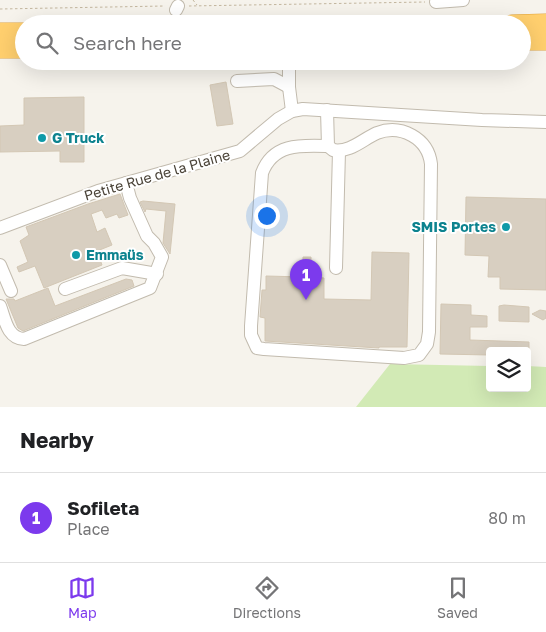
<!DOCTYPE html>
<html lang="en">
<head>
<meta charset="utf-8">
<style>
  body { margin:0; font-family:"Golos Text",sans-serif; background:#f2f2f2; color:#202124 }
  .controls { position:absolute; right:15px; bottom:15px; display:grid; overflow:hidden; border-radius:5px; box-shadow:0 5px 20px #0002 }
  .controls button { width:45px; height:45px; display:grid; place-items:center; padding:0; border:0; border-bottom:1px solid #e0e0e0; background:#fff; color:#202124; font:25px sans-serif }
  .you { position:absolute; left:266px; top:215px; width:18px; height:18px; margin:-12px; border:4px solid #fff; border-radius:50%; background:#1a73e8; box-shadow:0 0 0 8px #1a73e833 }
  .badge { display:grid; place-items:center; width:32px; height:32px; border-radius:50%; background:#7c3aed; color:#fff; font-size:16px; font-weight:700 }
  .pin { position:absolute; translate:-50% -41px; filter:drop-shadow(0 1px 2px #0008) }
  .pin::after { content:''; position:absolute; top:26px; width:18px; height:15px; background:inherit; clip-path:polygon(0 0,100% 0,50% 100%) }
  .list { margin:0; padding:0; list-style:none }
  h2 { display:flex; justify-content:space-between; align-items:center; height:65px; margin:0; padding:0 20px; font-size:21px }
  h2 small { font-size:16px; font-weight:400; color:#757577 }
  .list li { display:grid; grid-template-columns:32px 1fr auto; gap:15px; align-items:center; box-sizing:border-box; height:90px; padding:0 20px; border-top:1px solid #e0e0e0 }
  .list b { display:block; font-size:19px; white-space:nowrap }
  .list p { margin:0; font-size:16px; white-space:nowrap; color:#757577 }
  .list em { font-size:16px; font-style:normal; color:#757577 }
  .icon { flex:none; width:28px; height:28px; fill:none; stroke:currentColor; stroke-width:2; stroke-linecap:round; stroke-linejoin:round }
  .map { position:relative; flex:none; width:546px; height:407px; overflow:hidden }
  .search { position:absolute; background:#fff; box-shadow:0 5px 20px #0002; left:15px; right:15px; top:15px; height:55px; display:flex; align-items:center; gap:12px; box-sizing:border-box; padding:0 18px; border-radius:28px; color:#757577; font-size:19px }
  .sheet { height:155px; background:#fff }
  nav { display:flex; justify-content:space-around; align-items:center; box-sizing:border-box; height:70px; border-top:1px solid #e0e0e0; background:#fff; font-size:14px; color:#757577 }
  nav a { display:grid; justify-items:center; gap:2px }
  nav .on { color:#7c3aed }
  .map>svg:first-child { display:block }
  .green { fill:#d2eab5 }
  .building { fill:#d8cfc1; stroke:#d3c7b4 }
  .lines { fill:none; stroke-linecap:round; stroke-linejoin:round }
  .minor-casing { stroke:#c2bbae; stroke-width:14 }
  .highway-casing { stroke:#e0a43c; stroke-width:19 }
  .path { stroke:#c4b79f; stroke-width:1; stroke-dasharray:2.5 2.5; stroke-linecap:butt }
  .minor { stroke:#fff; stroke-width:12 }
  .highway { stroke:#ffcf6e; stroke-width:18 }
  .culture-dot { fill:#0f9aa8; stroke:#fff; stroke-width:2 }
  .labels { text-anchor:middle; stroke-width:4; stroke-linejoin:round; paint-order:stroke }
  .culture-label { font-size:14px; font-weight:bold; fill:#0d838f; stroke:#fff; text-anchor:start }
  .street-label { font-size:14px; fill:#4b4439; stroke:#fff }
</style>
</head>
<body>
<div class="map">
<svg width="546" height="407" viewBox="0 0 546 407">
  <rect width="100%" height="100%" fill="#f6f3ec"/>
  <polygon class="green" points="390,364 490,366 490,388 527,388 527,366 546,367 546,407 356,407"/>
  <g class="building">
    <polygon points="226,82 233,124 217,126 210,85"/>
    <polygon points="84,97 84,162 60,162 60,151 0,152 0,126 24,125 24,98"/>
    <polygon points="120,194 128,215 119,218 117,214 106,218 102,210 91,214 97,232 105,228 112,245 97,251 102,265 44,288 35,266 19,272 17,267 28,262 20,241 29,235 26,227 88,204"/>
    <polygon points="466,197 546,199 546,290 500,289 500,277 488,277 489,256 465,255"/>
    <polygon points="143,201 175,204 170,254 163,243 166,211 146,209 145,212 140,202"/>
    <polygon points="372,252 409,253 407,347 379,347 379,348 265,341 265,318 260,317 262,290 266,290 266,276 303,277 303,257 311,257 311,277 324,278 324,299 371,300"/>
    <polygon points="126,279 132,280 134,286 23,331 18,328 6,299 14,299 15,301 48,288 55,306"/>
    <polygon points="441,304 471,305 471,315 487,316 487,327 470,327 470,340 529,342 529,351 490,351 490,355 440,354"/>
    <polygon points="504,305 529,307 529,322 499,321 499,306"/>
    <polygon points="540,310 546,311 546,318 543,320 532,314"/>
  </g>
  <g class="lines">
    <g class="minor-casing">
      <g id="minor">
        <polyline points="436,2 463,0"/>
        <polyline points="176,10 178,6"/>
        <polyline points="289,61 289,87 292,111"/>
        <polyline points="237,81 274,79 289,87"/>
        <path d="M327,110L328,146L333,150C350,153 363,139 377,133C401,124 428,138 431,164L429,332L427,344L419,355L404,358L264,349L257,348L251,335V326L262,173C273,143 301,145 328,146"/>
        <polyline points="0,228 98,191 240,151 278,119 292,111 303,109 482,120 546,122"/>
        <polyline points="0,265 11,291"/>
        <polyline points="336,268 339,151"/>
        <polyline points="65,289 122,268 157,274"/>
        <path d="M0,306C5,319 7,338 24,339L150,288L162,257L154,243L147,236L130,198L126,183"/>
      </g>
    </g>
    <g class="highway-casing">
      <g id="highway">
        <polyline points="512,24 546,23"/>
        <polyline points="0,32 24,32"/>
        <polyline points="522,41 546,41"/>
        <polyline points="0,49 24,49"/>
      </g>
    </g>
    <g class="path">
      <polyline points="193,0 197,5"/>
      <polyline points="189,6 425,2"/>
      <polyline points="0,9 165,6"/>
    </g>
    <use href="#minor" class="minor"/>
    <use href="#highway" class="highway"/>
  </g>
  <g class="culture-dot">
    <circle cx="42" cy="138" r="5"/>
    <circle cx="506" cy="227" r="5"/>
    <circle cx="76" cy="255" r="5"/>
  </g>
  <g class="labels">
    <g class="culture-label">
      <text x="52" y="143">G Truck</text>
      <text x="496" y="232" text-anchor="end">SMIS Portes</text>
      <text x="86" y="260">Emmaüs</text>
    </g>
    <g class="street-label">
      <text transform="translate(157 175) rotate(-16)" y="5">Petite Rue de la Plaine</text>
    </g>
  </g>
</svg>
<div class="controls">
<button><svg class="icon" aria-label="layers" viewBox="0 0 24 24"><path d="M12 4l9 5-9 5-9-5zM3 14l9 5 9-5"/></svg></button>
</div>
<div class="you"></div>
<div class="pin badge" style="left:306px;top:300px">1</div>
<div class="search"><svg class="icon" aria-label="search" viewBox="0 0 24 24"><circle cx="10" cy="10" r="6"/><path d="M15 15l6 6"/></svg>Search here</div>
</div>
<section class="sheet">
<h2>Nearby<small></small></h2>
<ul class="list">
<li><span class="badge">1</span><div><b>Sofileta</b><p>Place</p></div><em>80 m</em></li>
</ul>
</section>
<nav>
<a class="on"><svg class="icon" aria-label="map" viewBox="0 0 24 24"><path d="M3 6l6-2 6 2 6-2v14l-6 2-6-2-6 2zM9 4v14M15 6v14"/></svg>Map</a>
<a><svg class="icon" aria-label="directions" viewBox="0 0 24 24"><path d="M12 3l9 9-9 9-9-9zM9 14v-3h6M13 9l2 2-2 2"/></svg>Directions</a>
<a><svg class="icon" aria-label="saved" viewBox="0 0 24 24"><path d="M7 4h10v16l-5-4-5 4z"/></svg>Saved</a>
</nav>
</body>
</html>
